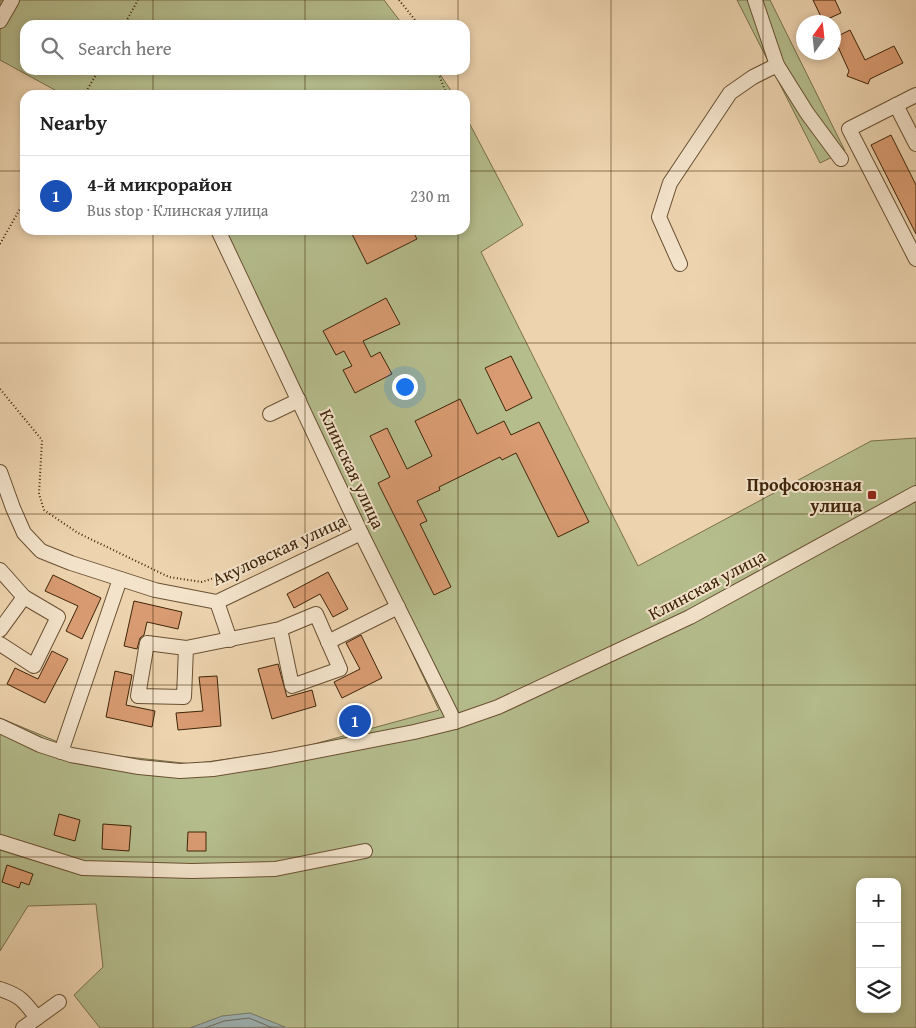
<!DOCTYPE html>
<html lang="en">
<head>
<meta charset="utf-8">
<style>
  body { margin:0; font-family:"Gentium Book Plus",serif; background:#f2f2f2; color:#222 }
  .controls { position:absolute; right:15px; bottom:15px; display:grid; overflow:hidden; border-radius:10px; box-shadow:0 2px 8px #0003 }
  .controls button { width:45px; height:45px; display:grid; place-items:center; padding:0; border:0; border-bottom:1px solid #e0e0e0; background:#fff; color:#222; font:25px sans-serif }
  .compass { position:absolute; left:796px; top:15px; width:45px; height:45px; border-radius:50%; background:#fff; box-shadow:0 2px 8px #0003; rotate:15deg }
  .you { position:absolute; left:404px; top:386px; width:18px; height:18px; margin:-12px; border:4px solid #fff; border-radius:50%; background:#1a73e8; box-shadow:0 0 0 8px #1a73e833 }
  .badge { display:grid; place-items:center; width:32px; height:32px; border-radius:50%; background:#8f2418; color:#fff; font-size:16px; font-weight:700 }
  .pin { position:absolute; translate:-50% -50%; border:2px solid #fff; box-shadow:0 1px 5px #0006 }
  .list { margin:0; padding:0; list-style:none }
  h2 { display:flex; justify-content:space-between; align-items:center; height:65px; margin:0; padding:0 20px; font-size:21px }
  h2 small { font-size:16px; font-weight:400; color:#767676 }
  .list li { display:grid; grid-template-columns:32px 1fr auto; gap:15px; align-items:center; box-sizing:border-box; height:80px; padding:0 20px; border-top:1px solid #e0e0e0 }
  .list b { display:block; font-size:19px; white-space:nowrap }
  .list p { margin:0; font-size:16px; white-space:nowrap; color:#767676 }
  .list em { font-size:16px; font-style:normal; color:#767676 }
  .icon { flex:none; width:28px; height:28px; fill:none; stroke:currentColor; stroke-width:2; stroke-linecap:round; stroke-linejoin:round }
  .map { position:relative; flex:none; width:916px; height:1028px; overflow:hidden }
  .search { position:absolute; background:#fff; box-shadow:0 2px 8px #0003; left:20px; top:20px; width:450px; height:55px; display:flex; align-items:center; gap:12px; box-sizing:border-box; padding:0 18px; border-radius:15px; color:#767676; font-size:19px }
  .panel { position:absolute; background:#fff; box-shadow:0 2px 8px #0003; left:20px; top:90px; width:450px; height:145px; border-radius:15px }
  .map>svg:first-child { display:block }
  .green { fill:#b5bd8d; stroke:#7a704b; fill-rule:evenodd }
  .water { fill:#9eb5b7; stroke:#787b71 }
  .lines { fill:none; stroke-linecap:round; stroke-linejoin:round }
  .shore { stroke:#6e6c60; stroke-width:1 }
  .building { fill:#d99b71; stroke:#3e2409 }
  .minor-casing { stroke:#6a5032; stroke-width:16 }
  .path { stroke:#3e2409; stroke-width:2; stroke-dasharray:1 2.5; stroke-linecap:butt }
  .minor { stroke:#f3e3cb; stroke-width:14 }
  .grid { fill:none; stroke:#3e2409; stroke-width:1; stroke-opacity:0.55 }
  .poi-dot { fill:#8f2418; stroke:#f3e3cb; stroke-width:2 }
  .labels { text-anchor:middle; stroke-width:4; stroke-linejoin:round; paint-order:stroke }
  .street-label { font-size:18px; fill:#3e2409; stroke:#f3e3cb }
  .poi-label { font-size:18px; font-weight:bold; fill:#3e2409; stroke:#f3e3cb; text-anchor:end }
</style>
</head>
<body>
<div class="map">
<svg width="916" height="1028" viewBox="0 0 916 1028">
  <rect width="100%" height="100%" fill="#edd4af"/>
  <filter id="stains"><feTurbulence type="fractalNoise" baseFrequency=".004" numOctaves="4"/><feColorMatrix values="0 0 0 0 .2 0 0 0 0 .09 0 0 0 0 .02 0 0 0 .5 -.17"/></filter>
  <radialGradient id="worn" r=".72"><stop offset=".6" stop-color="#630" stop-opacity="0"/><stop offset="1" stop-color="#630" stop-opacity=".3"/></radialGradient>
  <g class="green">
    <polygon points="0,0 384,0 403,25 25,25 25,70 437,70 454,95 64,95 0,60"/>
    <polygon points="737,0 770,0 845,151 820,163"/>
    <path d="M465,115L523,225L481,252L638,566L871,441L916,438V1028H284L200,1025L190,1028H100L74,995L103,967L96,904L28,906L0,951V718L82,752L192,764L292,750L439,710L212,230H465ZM860,882H897V1009H860Z"/>
  </g>
  <polygon class="water" points="250,1013 285,1027 190,1028 222,1016"/>
  <g class="lines">
    <polyline class="shore" points="205,1028 224,1021 249,1018 273,1028"/>
  </g>
  <g class="building">
    <polygon points="813,0 835,0 841,13 823,21"/>
    <polygon points="850,30 865,60 894,46 903,63 870,79 868,84 847,76 849,71 834,38"/>
    <polygon points="891,135 916,185 916,234 871,145"/>
    <polygon points="350,230 412,230 417,239 367,264"/>
    <polygon points="386,298 400,324 363,341 371,357 380,352 392,374 355,393 343,370 352,366 344,351 336,355 323,331"/>
    <polygon points="511,356 532,398 506,411 485,368"/>
    <polygon points="460,399 477,434 504,421 511,435 539,422 589,522 558,537 516,453 502,460 500,457 439,487 440,490 417,501 427,521 420,524 451,587 434,595 378,483 390,477 370,436 387,428 407,469 432,456 415,421"/>
    <polygon points="328,572 348,609 333,617 320,594 294,608 287,594"/>
    <polygon points="53,575 101,598 82,639 66,631 78,606 45,591"/>
    <polygon points="134,601 182,612 178,629 147,622 144,635 140,638 137,649 124,646"/>
    <polygon points="361,635 382,678 342,698 334,682 360,669 346,643"/>
    <polygon points="52,651 68,659 45,703 7,684 15,668 38,679"/>
    <polygon points="278,664 287,697 312,690 316,706 272,719 258,669"/>
    <polygon points="115,671 132,675 126,705 155,711 152,727 106,717"/>
    <polygon points="217,676 221,726 178,730 176,713 203,711 199,677"/>
    <polygon points="59,814 80,820 75,841 54,835"/>
    <polygon points="103,824 131,826 129,851 102,849"/>
    <polygon points="188,832 206,832 206,851 187,851"/>
    <polygon points="7,865 33,874 29,885 21,882 19,888 2,882"/>
  </g>
  <g class="lines">
    <g class="minor-casing">
      <g id="minor">
        <polyline points="755,0 777,65 807,113 841,159"/>
        <polyline points="0,21 12,0"/>
        <polyline points="916,95 849,129 916,259"/>
        <polyline points="896,105 916,144"/>
        <polyline points="218,230 361,533 455,722"/>
        <polyline points="680,264 659,217 670,183 730,93 753,77 777,65"/>
        <polyline points="270,414 299,400"/>
        <polyline points="0,472 13,508 24,533 41,551 71,563 155,590 217,602 361,533"/>
        <polyline points="0,570 24,597 58,617 34,666 0,644"/>
        <polyline points="217,602 230,640"/>
        <polyline points="0,630 24,597"/>
        <polyline points="328,642 398,607"/>
        <polyline points="186,648 147,643 138,696 184,697 186,648 280,629 316,614 340,669 292,686 280,629"/>
        <polyline points="0,726 40,745 71,755 139,767 180,771 213,769 270,760 414,732 455,722 498,707 690,617 916,493"/>
        <polyline points="61,752 120,579"/>
        <polyline points="0,842 83,868 192,871 275,869 365,851"/>
        <path d="M0,989C21,996 24,1001 37,1018"/>
        <polyline points="23,1028 59,1002"/>
      </g>
    </g>
    <g class="path">
      <polyline points="399,0 419,25"/>
      <polyline points="124,25 138,0"/>
      <polyline points="437,70 447,95"/>
      <polyline points="84,95 99,70"/>
      <polyline points="0,244 25,200"/>
      <polyline points="0,389 42,440 39,494 44,510 78,533 169,577 202,582 243,568 264,566"/>
    </g>
    <use href="#minor" class="minor"/>
  </g>
  <path class="grid" d="M153,0V25M305,0V25M458,0V25M611,0V1028M763,0V1028M153,70V95M305,70V95M458,70V95M0,171H25M465,171H916M153,230V1028M305,230V1028M458,230V1028M0,343H916M0,514H916M0,685H916M0,857H916"/>
  <rect class="poi-dot" x="867" y="490" width="10" height="10" rx="2.5"/>
  <g class="labels">
    <g class="street-label">
      <text transform="translate(352 469) rotate(65)" y="6">Клинская улица</text>
      <text transform="translate(279 550) rotate(-25)" y="6">Акуловская улица</text>
      <text transform="translate(707 585) rotate(-28)" y="6">Клинская улица</text>
    </g>
    <g class="poi-label">
      <text x="862" y="491">Профсоюзная<tspan x="862" dy="21">улица</tspan></text>
    </g>
  </g>
  <rect width="100%" height="100%" filter="url(#stains)"/>
  <rect width="100%" height="100%" fill="url(#worn)"/>
</svg>
<div class="controls">
<button>+</button>
<button>−</button>
<button><svg class="icon" aria-label="layers" viewBox="0 0 24 24"><path d="M12 4l9 5-9 5-9-5zM3 14l9 5 9-5"/></svg></button>
</div>
<svg class="compass" viewBox="-18 -18 36 36"><path d="M0-13l5 13h-10z" fill="#e53935"/><path d="M0 13l5-13h-10z" fill="#767676"/></svg>
<div class="you"></div>
<div class="pin badge" style="left:355px;top:721px;background:#1a4fb4">1</div>
<div class="search"><svg class="icon" aria-label="search" viewBox="0 0 24 24"><circle cx="10" cy="10" r="6"/><path d="M15 15l6 6"/></svg>Search here</div>
<section class="panel">
<h2>Nearby<small></small></h2>
<ul class="list">
<li><span class="badge" style="background:#1a4fb4">1</span><div><b>4-й микрорайон</b><p>Bus stop · Клинская улица</p></div><em>230 m</em></li>
</ul>
</section>
</div>
</body>
</html>
